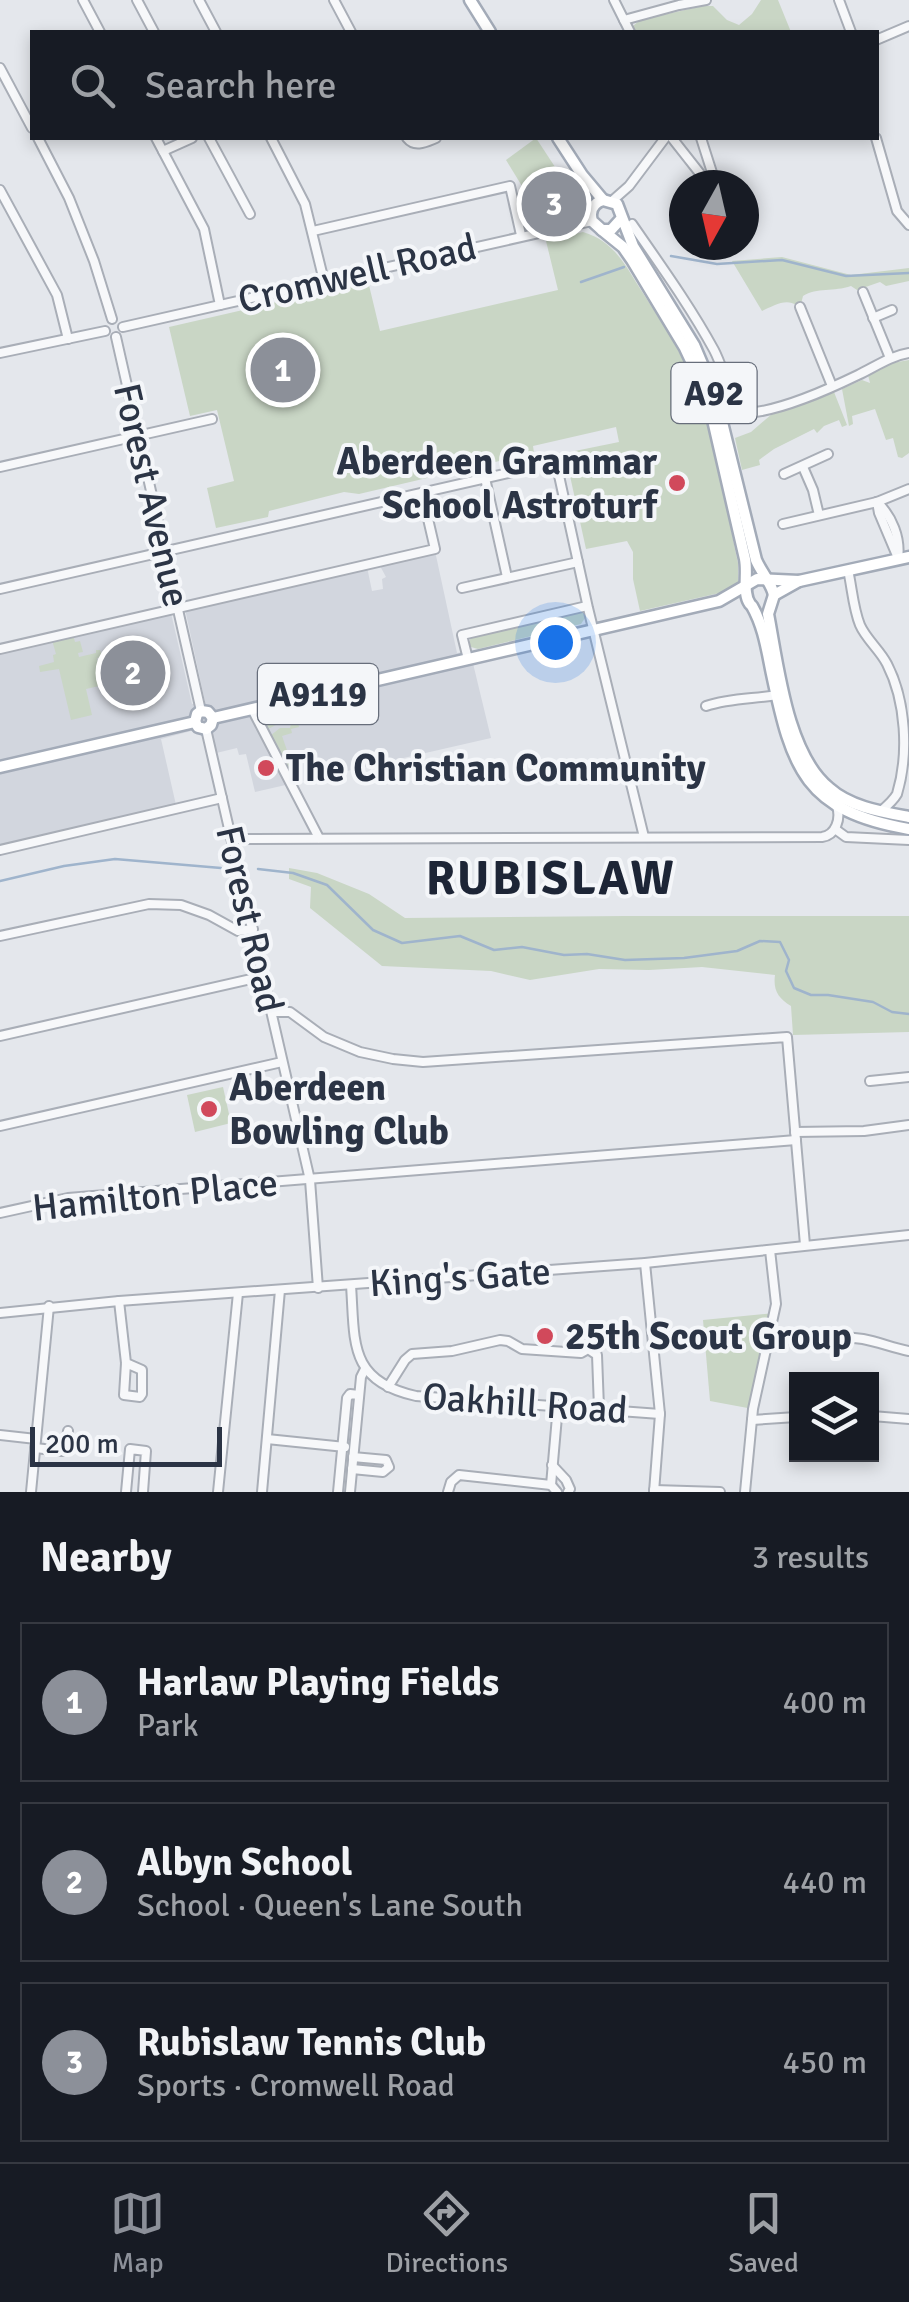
<!DOCTYPE html>
<html lang="en">
<head>
<meta charset="utf-8">
<style>
  body { margin:0; font-family:Signika,sans-serif; background:#242831; color:#f1f3f6 }
  .controls { position:absolute; right:30px; bottom:30px; display:grid; overflow:hidden; border-radius:0px; box-shadow:0 5px 15px #0003 }
  .controls button { width:90px; height:90px; display:grid; place-items:center; padding:0; border:0; border-bottom:2px solid #363941; background:#171b24; color:#f1f3f6; font:50px sans-serif }
  .compass { position:absolute; left:669px; top:170px; width:90px; height:90px; border-radius:50%; background:#171b24; box-shadow:0 5px 15px #0003; rotate:188deg }
  .scale { position:absolute; left:30px; bottom:25px; width:192px; box-sizing:border-box; padding-left:10px; border:5px solid #2b3445; border-top:0; font-size:28px; line-height:35px; white-space:nowrap; color:#2b3445; -webkit-text-stroke:8px #f4f6f9; paint-order:stroke }
  .you { position:absolute; left:555px; top:642px; width:35px; height:35px; margin:-25px; border:8px solid #fff; border-radius:50%; background:#1a73e8; box-shadow:0 0 0 15px #1a73e833 }
  .badge { display:grid; place-items:center; width:65px; height:65px; border-radius:50%; background:#8c9099; color:#fff; font-size:32px; font-weight:700 }
  .pin { position:absolute; translate:-50% -50%; border:5px solid #fff; box-shadow:0 2px 10px #0006 }
  .list { margin:0; padding:0; list-style:none }
  h2 { display:flex; justify-content:space-between; align-items:center; height:130px; margin:0; padding:0 40px; font-size:42px }
  h2 small { font-size:32px; font-weight:400; color:#9ea1a6 }
  .list li { display:grid; grid-template-columns:65px 1fr auto; gap:30px; align-items:center; box-sizing:border-box; height:160px; margin:0 20px 20px; padding:0 20px; border:2px solid #363941; border-radius:0px }
  .list b { display:block; font-size:38px; white-space:nowrap }
  .list p { margin:0; font-size:32px; white-space:nowrap; color:#9ea1a6 }
  .list em { font-size:32px; font-style:normal; color:#9ea1a6 }
  .icon { flex:none; width:55px; height:55px; fill:none; stroke:currentColor; stroke-width:2; stroke-linecap:round; stroke-linejoin:round }
  .map { position:relative; flex:none; width:909px; height:1492px; overflow:hidden }
  .search { position:absolute; background:#171b24; box-shadow:0 5px 15px #0003; left:30px; right:30px; top:30px; height:110px; display:flex; align-items:center; gap:25px; box-sizing:border-box; padding:0 35px; border-radius:0px; color:#9ea1a6; font-size:38px }
  .sheet { height:670px; background:#171b24 }
  nav { display:flex; justify-content:space-around; align-items:center; box-sizing:border-box; height:140px; border-top:2px solid #363941; background:#171b24; font-size:28px; color:#9ea1a6 }
  nav a { display:grid; justify-items:center; gap:5px }
  nav .on { color:#8c9099 }
  .map>svg:first-child { display:block }
  .built { fill:#d2d6de }
  .green { fill:#c9d6c5 }
  .lines { fill:none; stroke-linecap:round; stroke-linejoin:round }
  .stream { stroke:#9fb4cc; stroke-width:2.5 }
  .minor-casing { stroke:#a9aeb7; stroke-width:12 }
  .major-casing { stroke:#a3abb8; stroke-width:15 }
  .minor { stroke:#f7f8fa; stroke-width:8 }
  .major { stroke:#fff; stroke-width:10 }
  .poi-dot { fill:#d1495b; stroke:#f4f6f9; stroke-width:4 }
  .labels { text-anchor:middle; stroke-width:8; stroke-linejoin:round; paint-order:stroke }
  .shield { fill:#f4f6f9; stroke:#676e7b; stroke-width:2.5 }
  .shield-label { font-size:35px; font-weight:bold; fill:#2b3445 }
  .street-label { font-size:38px; fill:#2b3445; stroke:#f4f6f9 }
  .poi-label { font-size:38px; font-weight:bold; fill:#2b3445; stroke:#f4f6f9; text-anchor:start }
  .district-label { font-size:48px; font-weight:bold; letter-spacing:2.5px; fill:#1d2536; stroke:#f4f6f9 }
</style>
</head>
<body>
<div class="map">
<svg width="909" height="1492" viewBox="0 0 909 1492">
  <rect width="100%" height="100%" fill="#e4e7ec"/>
  <polygon class="built" points="435,551 457,653 470,651 491,738 255,792 246,754 239,755 237,748 212,754 207,734 191,731 161,739 176,805 0,847 0,652 171,613 192,704 205,702 185,609 367,567 372,591 383,589 382,579 386,577 379,564"/>
  <g class="green">
    <polygon points="761,0 778,0 791,32 636,32 633,26 640,20 703,6 713,6 727,20 739,25 752,14"/>
    <polygon points="536,138 557,170 525,191 506,160"/>
    <polygon points="570,183 577,213 537,222 530,192"/>
    <path d="M583,232C614,241 625,265 641,290C660,320 681,350 694,384C717,440 725,504 738,563V582L724,592L640,611L633,579V552L627,541L586,549L565,453L619,442L616,427L533,446L534,453L359,494L344,492L269,511L268,517L216,528L207,488L234,481L217,410L190,416L169,327L368,281L380,331L558,290L546,241Z"/>
    <path d="M782,257L851,275L909,268V281L886,286L880,282L857,290L851,286C834,292 817,287 803,296L801,304L796,305C786,298 773,306 762,311L732,261Z"/>
    <polygon points="909,360 909,453 902,458 898,457 893,438 886,440 875,409 852,416 853,424 849,426 842,389 862,380 870,383 868,375 892,363"/>
    <polygon points="834,392 847,425 842,427 839,420 824,426 817,433 814,429 774,449 759,460 760,465 742,470 735,438 751,432 772,414"/>
    <polygon points="582,610 585,618 581,624 478,649 471,647 469,644 471,636"/>
    <polygon points="73,635 75,642 80,641 83,652 78,653 79,657 96,653 96,650 100,650 101,653 120,649 121,653 97,658 103,685 86,689 92,715 71,720 59,669 40,672 39,666 54,662 53,655 56,654 52,640"/>
    <polygon points="295,708 299,727 291,729 292,733 282,736 289,756 285,757 299,781 295,782 270,736 280,728 290,728 291,724 294,722 294,718 286,717 285,714 281,715 281,719 276,725 268,729 262,717"/>
    <path d="M289,868L317,873L369,894L405,918L625,916H909V1032L793,1035L791,1006C778,998 773,990 775,975L702,967L649,970L599,969L530,980L491,971L382,966L310,908L311,887L289,879Z"/>
    <polygon points="223,1087 231,1123 195,1132 187,1095"/>
    <polygon points="775,1313 753,1409 710,1401 703,1320"/>
  </g>
  <g class="lines">
    <g class="stream">
      <polyline points="671,256 717,264 782,260 846,276 909,273"/>
      <polyline points="581,282 624,267"/>
      <polyline points="258,869 293,873 327,885 373,930 402,943 460,936 494,950 522,947 564,955 587,954 625,960 684,958 737,951 760,941 780,942 789,960 786,971 794,988 811,995 828,995 873,1002 892,1012 909,1014"/>
      <polyline points="0,881 64,866 115,859 221,868"/>
    </g>
    <g class="minor-casing">
      <g id="minor">
        <polyline points="83,0 100,32"/>
        <polyline points="137,0 154,32"/>
        <polyline points="199,0 216,32"/>
        <polyline points="334,0 351,32"/>
        <polyline points="614,0 630,32"/>
        <polyline points="839,0 851,32"/>
        <polyline points="624,20 679,5 706,0"/>
        <polyline points="876,40 909,26"/>
        <polyline points="0,68 32,128"/>
        <polyline points="38,138 69,198 94,261 112,319"/>
        <polyline points="156,138 204,229 220,305"/>
        <polyline points="209,138 250,214"/>
        <polyline points="271,138 305,204 324,281"/>
        <path d="M407,138C415,148 426,142 436,138"/>
        <polyline points="672,138 709,185"/>
        <polyline points="701,138 716,185"/>
        <polyline points="876,138 897,211 909,225"/>
        <polyline points="163,151 192,138"/>
        <polyline points="0,190 57,295 68,339"/>
        <polyline points="612,201 629,186 665,138"/>
        <path d="M632,224C661,266 690,306 714,350C725,371 728,396 745,413C779,412 827,390 858,375C875,367 890,356 909,353"/>
        <polyline points="313,231 510,186 521,235"/>
        <polyline points="863,292 890,358"/>
        <polyline points="800,307 832,386"/>
        <polyline points="873,318 892,310"/>
        <polyline points="123,327 592,221"/>
        <polyline points="116,337 201,711"/>
        <polyline points="0,353 105,331"/>
        <polyline points="0,467 212,419"/>
        <polyline points="803,467 813,490 819,515"/>
        <polyline points="784,474 828,454"/>
        <polyline points="485,478 507,577"/>
        <path d="M877,502C892,516 901,538 898,559"/>
        <polyline points="877,502 879,513 898,558"/>
        <polyline points="783,524 877,502 909,489"/>
        <path d="M848,570C852,587 853,608 860,625C866,639 880,650 887,664C906,701 909,754 897,794C893,801 887,806 881,811"/>
        <polyline points="462,588 578,562"/>
        <polyline points="0,589 548,464 558,471 588,608 644,837"/>
        <polyline points="0,649 435,549 422,493"/>
        <polyline points="468,659 462,635 587,606"/>
        <path d="M706,706C730,698 753,699 777,695"/>
        <polyline points="252,709 319,838"/>
        <polyline points="206,729 310,1180 318,1288"/>
        <polyline points="835,829 846,837 909,840"/>
        <path d="M232,839L822,837C836,835 841,819 837,806"/>
        <polyline points="0,850 222,798"/>
        <polyline points="0,936 149,904 181,905 209,915 238,931 253,929"/>
        <polyline points="272,1012 290,1012 324,1037 360,1052 393,1059 423,1062 787,1037 805,1245"/>
        <polyline points="0,1036 264,976"/>
        <polyline points="870,1081 909,1077"/>
        <polyline points="0,1126 282,1062"/>
        <polyline points="795,1132 864,1131 909,1125"/>
        <polyline points="0,1213 68,1198 796,1140"/>
        <polyline points="645,1263 660,1414 654,1492"/>
        <path d="M351,1285C355,1342 348,1381 416,1396L660,1414"/>
        <polyline points="119,1301 126,1363 124,1395 140,1397 142,1394 142,1370 126,1363"/>
        <polyline points="0,1313 119,1301 645,1263 909,1235"/>
        <path d="M769,1342C800,1338 831,1334 863,1339C879,1342 893,1348 909,1351"/>
        <polyline points="388,1387 405,1360 412,1354 452,1351 500,1340 508,1341 522,1349 581,1353 588,1349 597,1355 599,1408"/>
        <polyline points="872,1416 909,1419"/>
        <polyline points="752,1420 796,1417"/>
        <polyline points="0,1435 36,1439"/>
        <polyline points="267,1439 345,1447"/>
        <polyline points="35,1448 62,1451"/>
        <polyline points="62,1451 66,1444 68,1431"/>
        <polyline points="552,1465 566,1480 570,1489 568,1492"/>
        <polyline points="352,1469 383,1472 389,1467 386,1460 353,1457"/>
        <polyline points="551,1485 558,1405"/>
        <polyline points="654,1490 720,1492"/>
        <polyline points="31,1492 49,1306"/>
        <polyline points="126,1492 130,1449 146,1451 143,1492"/>
        <polyline points="218,1492 238,1293"/>
        <polyline points="262,1492 280,1290"/>
        <polyline points="338,1492 347,1398 350,1394 359,1395"/>
        <polyline points="350,1492 361,1377 365,1369"/>
        <polyline points="448,1492 451,1482 459,1475 551,1485 557,1492"/>
        <polyline points="745,1492 753,1409 776,1304 770,1250"/>
      </g>
    </g>
    <g class="major-casing">
      <g id="major">
        <polyline points="470,0 490,32"/>
        <polyline points="558,138 582,175 603,200"/>
        <path d="M621,219L611,230H602L592,221C589,211 593,203 603,200L617,204L633,246L694,345L708,378L716,398L756,560C761,572 772,584 774,595"/>
        <path d="M602,230L623,247L632,260L685,348L701,382L713,420L745,559C748,574 742,593 750,604"/>
        <path d="M774,595L768,614C778,666 787,754 829,788C850,807 882,812 909,817"/>
        <polyline points="774,595 799,581 909,557"/>
        <path d="M752,606C764,627 767,650 772,674C792,769 805,811 909,829"/>
        <polyline points="213,718 719,601 757,579 799,581"/>
        <polyline points="195,722 197,714 201,711 208,712 213,718"/>
        <polyline points="195,722 198,727 206,729 211,725 213,718"/>
        <polyline points="0,767 195,722"/>
      </g>
    </g>
    <use href="#minor" class="minor"/>
    <use href="#major" class="major"/>
  </g>
  <g class="poi-dot">
    <circle cx="677" cy="483" r="10"/>
    <circle cx="266" cy="768" r="10"/>
    <circle cx="209" cy="1109" r="10"/>
    <circle cx="545" cy="1336" r="10"/>
  </g>
  <g class="labels">
    <g class="shield">
      <rect x="671.5" y="363" width="85" height="60" rx="8"/>
      <rect x="258" y="664" width="120" height="60" rx="8"/>
    </g>
    <g class="shield-label">
      <text x="714" y="405">A92</text>
      <text x="318" y="706">A9119</text>
    </g>
    <g class="street-label">
      <text transform="translate(357 273) rotate(-13)" y="13">Cromwell Road</text>
      <text transform="translate(152 495) rotate(77)" y="13">Forest Avenue</text>
      <text transform="translate(250 919) rotate(77)" y="13">Forest Road</text>
      <text transform="translate(155 1195) rotate(-6)" y="13">Hamilton Place</text>
      <text transform="translate(460 1277) rotate(-4)" y="13">King's Gate</text>
      <text transform="translate(525 1403) rotate(4)" y="13">Oakhill Road</text>
    </g>
    <g class="poi-label">
      <text x="657" y="474" text-anchor="end">Aberdeen Grammar<tspan x="657" dy="44">School Astroturf</tspan></text>
      <text x="286" y="781">The Christian Community</text>
      <text x="229" y="1100">Aberdeen<tspan x="229" dy="44">Bowling Club</tspan></text>
      <text x="565" y="1349">25th Scout Group</text>
    </g>
    <g class="district-label">
      <text x="551" y="894">RUBISLAW</text>
    </g>
  </g>
</svg>
<div class="controls">
<button><svg class="icon" aria-label="layers" viewBox="0 0 24 24"><path d="M12 4l9 5-9 5-9-5zM3 14l9 5 9-5"/></svg></button>
</div>
<svg class="compass" viewBox="-18 -18 36 36"><path d="M0-13l5 13h-10z" fill="#e53935"/><path d="M0 13l5-13h-10z" fill="#9ea1a6"/></svg>
<div class="scale">200 m</div>
<div class="you"></div>
<div class="pin badge" style="left:283px;top:370px">1</div>
<div class="pin badge" style="left:133px;top:673px">2</div>
<div class="pin badge" style="left:554px;top:204px">3</div>
<div class="search"><svg class="icon" aria-label="search" viewBox="0 0 24 24"><circle cx="10" cy="10" r="6"/><path d="M15 15l6 6"/></svg>Search here</div>
</div>
<section class="sheet">
<h2>Nearby<small>3 results</small></h2>
<ul class="list">
<li><span class="badge">1</span><div><b>Harlaw Playing Fields</b><p>Park</p></div><em>400 m</em></li>
<li><span class="badge">2</span><div><b>Albyn School</b><p>School · Queen's Lane South</p></div><em>440 m</em></li>
<li><span class="badge">3</span><div><b>Rubislaw Tennis Club</b><p>Sports · Cromwell Road</p></div><em>450 m</em></li>
</ul>
</section>
<nav>
<a class="on"><svg class="icon" aria-label="map" viewBox="0 0 24 24"><path d="M3 6l6-2 6 2 6-2v14l-6 2-6-2-6 2zM9 4v14M15 6v14"/></svg>Map</a>
<a><svg class="icon" aria-label="directions" viewBox="0 0 24 24"><path d="M12 3l9 9-9 9-9-9zM9 14v-3h6M13 9l2 2-2 2"/></svg>Directions</a>
<a><svg class="icon" aria-label="saved" viewBox="0 0 24 24"><path d="M7 4h10v16l-5-4-5 4z"/></svg>Saved</a>
</nav>
</body>
</html>
